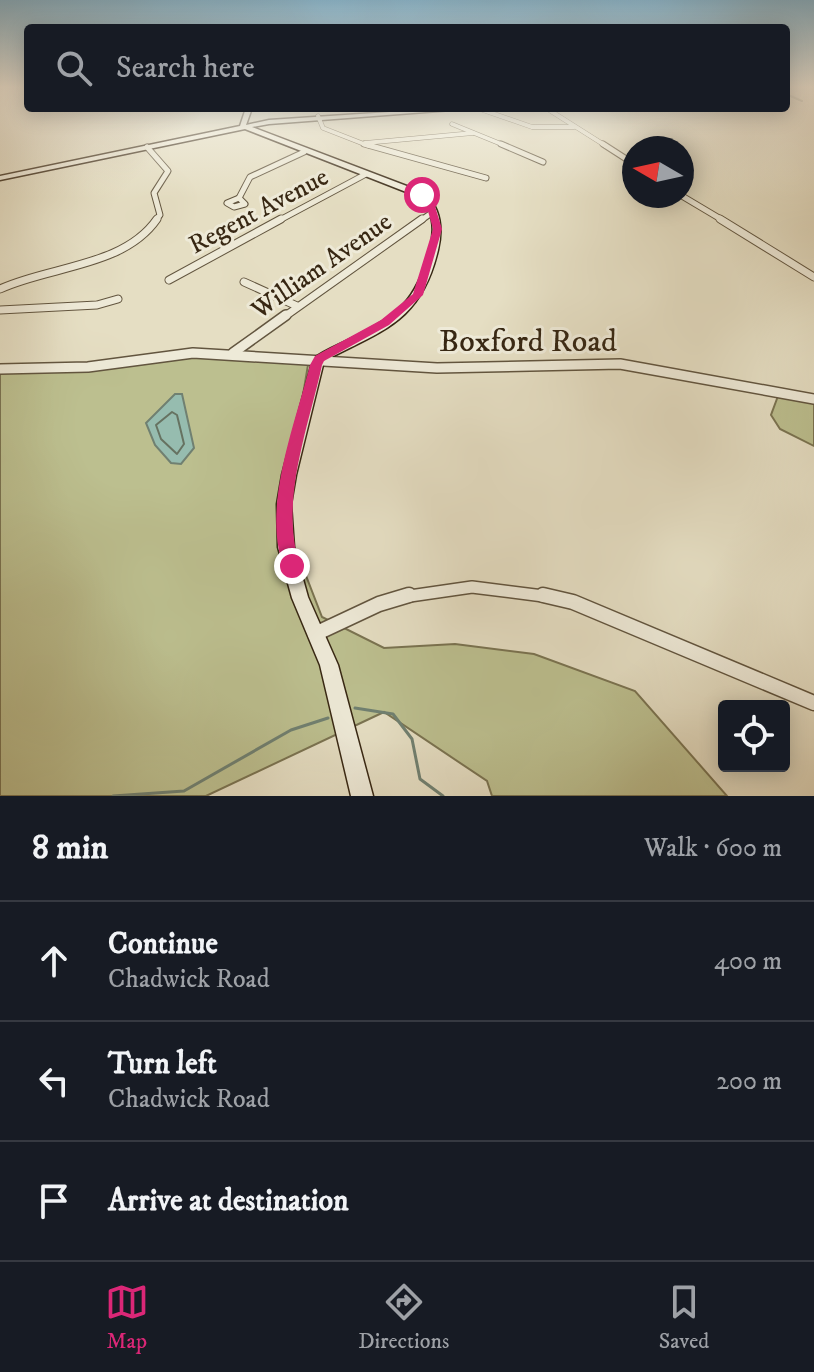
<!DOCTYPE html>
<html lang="en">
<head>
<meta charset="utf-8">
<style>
  body { margin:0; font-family:"IM FELL DW Pica",serif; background:#20242c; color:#f1f3f6 }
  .controls { position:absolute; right:24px; bottom:24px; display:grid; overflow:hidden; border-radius:8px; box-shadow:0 4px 20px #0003 }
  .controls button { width:72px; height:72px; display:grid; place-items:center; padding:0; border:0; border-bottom:2px solid #363941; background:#171b24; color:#f1f3f6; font:40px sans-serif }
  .compass { position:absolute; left:622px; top:136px; width:72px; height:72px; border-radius:50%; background:#171b24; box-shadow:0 4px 20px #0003; rotate:279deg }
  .stop { position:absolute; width:24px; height:24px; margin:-18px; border:6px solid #db2777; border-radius:50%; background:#fff }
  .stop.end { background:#db2777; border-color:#fff; box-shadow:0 2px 8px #0008 }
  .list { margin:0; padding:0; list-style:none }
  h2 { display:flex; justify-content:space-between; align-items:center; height:104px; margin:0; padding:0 32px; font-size:34px }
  h2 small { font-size:26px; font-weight:400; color:#9ea1a6 }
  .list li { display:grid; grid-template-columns:52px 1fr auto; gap:24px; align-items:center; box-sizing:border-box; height:120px; padding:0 32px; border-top:2px solid #363941 }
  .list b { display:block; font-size:30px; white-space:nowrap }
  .list p { margin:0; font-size:26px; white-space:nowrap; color:#9ea1a6 }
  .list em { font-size:26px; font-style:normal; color:#9ea1a6 }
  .icon { flex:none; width:44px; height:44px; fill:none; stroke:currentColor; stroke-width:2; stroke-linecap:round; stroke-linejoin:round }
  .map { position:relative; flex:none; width:814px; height:796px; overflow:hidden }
  .search { position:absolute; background:#171b24; box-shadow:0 4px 20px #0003; left:24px; right:24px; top:24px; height:88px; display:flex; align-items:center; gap:20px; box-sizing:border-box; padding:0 28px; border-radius:8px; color:#9ea1a6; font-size:30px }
  .sheet { height:464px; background:#171b24 }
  nav { display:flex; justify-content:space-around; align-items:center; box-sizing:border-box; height:112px; border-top:2px solid #363941; background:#171b24; font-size:22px; color:#9ea1a6 }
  nav a { display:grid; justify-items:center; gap:4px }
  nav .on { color:#db2777 }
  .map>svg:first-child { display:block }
  .green { fill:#bcbf8f; stroke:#7a7351; stroke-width:2 }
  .water { fill:#96bcaf; stroke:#708071; stroke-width:2 }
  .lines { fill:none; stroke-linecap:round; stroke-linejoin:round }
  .shore { stroke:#667261; stroke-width:2 }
  .stream-far1 { stroke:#708071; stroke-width:2 }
  .stream { stroke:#708071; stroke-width:3 }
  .street-far5-casing { stroke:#62553f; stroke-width:5 }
  .street-far4-casing { stroke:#62553f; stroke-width:7 }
  .street-far3-casing { stroke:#62553f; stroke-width:9 }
  .street-far2-casing { stroke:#62553f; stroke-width:12 }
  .street-far1-casing { stroke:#62553f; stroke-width:14 }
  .street-casing { stroke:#62553f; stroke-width:17 }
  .secondary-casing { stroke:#372713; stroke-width:3 }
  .street-far5 { stroke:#eeead8; stroke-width:4 }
  .street-far4 { stroke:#eeead8; stroke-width:5 }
  .street-far3 { stroke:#eeead8; stroke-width:7 }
  .street-far2 { stroke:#eeead8; stroke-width:9 }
  .street-far1 { stroke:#eeead8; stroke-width:11 }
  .street { stroke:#eeead8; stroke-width:14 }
  .secondary { fill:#eeead8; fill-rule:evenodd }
  .route { fill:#db2777 }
  .labels { text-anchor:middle; stroke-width:6; stroke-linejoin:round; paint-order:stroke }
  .far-street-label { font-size:26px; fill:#372713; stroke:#eeead8 }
  .street-label { font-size:32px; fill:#372713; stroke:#eeead8 }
</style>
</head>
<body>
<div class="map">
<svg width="814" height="796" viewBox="0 0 814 796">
  <rect width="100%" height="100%" fill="#e5dec3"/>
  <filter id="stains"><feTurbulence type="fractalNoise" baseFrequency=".0025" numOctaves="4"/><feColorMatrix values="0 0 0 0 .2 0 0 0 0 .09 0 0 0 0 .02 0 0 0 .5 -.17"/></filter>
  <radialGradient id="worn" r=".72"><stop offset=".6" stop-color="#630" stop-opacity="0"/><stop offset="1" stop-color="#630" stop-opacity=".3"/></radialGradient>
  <g class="green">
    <polygon points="174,356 304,360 308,365 279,538 296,550 322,617 384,648 455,644 534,654 635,691 727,796 492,796 487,781 384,712 206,796 0,796 0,370"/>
    <polygon points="778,396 814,402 814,446 780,429 771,415"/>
  </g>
  <polygon class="water" points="175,394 182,394 194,448 181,464 171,463 155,445 146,423"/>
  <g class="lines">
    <polygon class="shore" points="172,412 177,415 184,444 177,454 161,439 156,425"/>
    <polyline class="stream-far1" points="786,94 802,101"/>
    <g class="stream">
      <polyline points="355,708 393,714 412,739 420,779 443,796"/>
      <polyline points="113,796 184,791 291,730 328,718"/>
    </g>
    <g class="street-far5-casing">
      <g id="street-far5">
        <polyline points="477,108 532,127 574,127"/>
        <polyline points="546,108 606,146"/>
        <polyline points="318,116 323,128 369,146"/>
        <polyline points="452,124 506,146"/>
        <polyline points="365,143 473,133"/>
      </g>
    </g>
    <g class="street-far4-casing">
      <g id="street-far4">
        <polyline points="364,144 486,178"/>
        <polyline points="501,144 543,162"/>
        <polyline points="603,144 634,164"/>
        <polyline points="147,147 168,171 154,193 160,215 155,221"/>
        <polyline points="682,196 724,221"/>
        <polygon points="239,198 245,204 234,207 227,203"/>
        <polyline points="239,198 250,177 304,152"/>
        <polyline points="278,221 366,174"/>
        <polyline points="420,221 433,212"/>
      </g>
    </g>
    <g class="street-far3-casing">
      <g id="street-far3">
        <polyline points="720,219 814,277"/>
        <polyline points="169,280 281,219"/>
        <polyline points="244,282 297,306"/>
        <path d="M0,289C49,266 124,267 157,219"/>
        <polyline points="0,310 97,305 118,299"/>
        <polyline points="284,317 422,219"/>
      </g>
    </g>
    <g class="street-far2-casing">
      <g id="street-far2">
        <polyline points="233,353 286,315"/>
        <polyline points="0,369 88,367 193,353 437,368 620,364 814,399"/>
      </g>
    </g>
    <g class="street-far1-casing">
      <polyline id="street-far1" points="403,597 472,587 551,597"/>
    </g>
    <g class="street-casing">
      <g id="street">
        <polyline points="543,595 573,602 814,703"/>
        <polyline points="315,634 379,604 409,595"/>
      </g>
    </g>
    <g class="secondary-casing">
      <path id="secondary" d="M246,108H252L246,125L269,120L451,108H478L269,124L252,127L425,193C441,209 443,229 438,250C421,322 383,330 324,361L296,475L291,504L294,547L308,597L338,665L373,796H351L320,665L292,598L278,547L277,504L282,475L313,359C324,350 339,345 352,338C398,316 417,300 430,249C435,230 434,211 419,197L245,129L0,180V176L240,126Z"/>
    </g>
    <use href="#street-far5" class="street-far5"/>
    <use href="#street-far4" class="street-far4"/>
    <use href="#street-far3" class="street-far3"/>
    <use href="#street-far2" class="street-far2"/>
    <use href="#street-far1" class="street-far1"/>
    <use href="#street" class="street"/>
    <use href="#secondary" class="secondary"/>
  </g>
  <linearGradient id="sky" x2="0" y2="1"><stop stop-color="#87b7d1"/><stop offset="0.44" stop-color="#f3f0e4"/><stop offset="1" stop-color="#f3f0e4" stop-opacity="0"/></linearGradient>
  <rect width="814" height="198" fill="url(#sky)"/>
  <path class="route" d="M419,193H425L434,203L442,229L423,295L389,325L324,361L322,365C308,429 279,502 300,566L292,574L286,572C259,513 295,425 310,365L315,356L381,320L413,294L433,229L426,204Z"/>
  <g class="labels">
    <g class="far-street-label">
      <text transform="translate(258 210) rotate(-28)" y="9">Regent Avenue</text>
      <text transform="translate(321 265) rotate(-35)" y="9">William Avenue</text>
    </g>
    <g class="street-label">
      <text x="528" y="351">Boxford Road</text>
    </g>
  </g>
  <rect width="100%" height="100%" filter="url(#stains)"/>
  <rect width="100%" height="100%" fill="url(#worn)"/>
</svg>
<div class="controls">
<button><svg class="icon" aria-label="locate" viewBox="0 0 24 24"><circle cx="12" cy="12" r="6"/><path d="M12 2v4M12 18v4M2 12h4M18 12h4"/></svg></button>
</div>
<svg class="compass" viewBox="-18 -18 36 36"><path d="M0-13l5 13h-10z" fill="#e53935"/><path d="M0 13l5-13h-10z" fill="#9ea1a6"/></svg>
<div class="stop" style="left:422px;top:195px"></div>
<div class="stop end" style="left:292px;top:566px"></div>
<div class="search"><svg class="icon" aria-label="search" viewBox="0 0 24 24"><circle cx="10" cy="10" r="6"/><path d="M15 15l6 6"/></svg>Search here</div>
</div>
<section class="sheet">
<h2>8 min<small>Walk · 600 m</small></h2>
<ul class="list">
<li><svg class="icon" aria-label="ahead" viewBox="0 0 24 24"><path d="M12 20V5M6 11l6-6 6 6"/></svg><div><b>Continue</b><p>Chadwick Road</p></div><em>400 m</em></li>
<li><svg class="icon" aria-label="left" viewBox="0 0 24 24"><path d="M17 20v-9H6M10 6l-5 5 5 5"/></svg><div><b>Turn left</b><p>Chadwick Road</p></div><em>200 m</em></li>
<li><svg class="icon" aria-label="arrive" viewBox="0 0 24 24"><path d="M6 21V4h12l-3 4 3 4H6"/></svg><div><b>Arrive at destination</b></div></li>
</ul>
</section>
<nav>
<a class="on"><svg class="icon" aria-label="map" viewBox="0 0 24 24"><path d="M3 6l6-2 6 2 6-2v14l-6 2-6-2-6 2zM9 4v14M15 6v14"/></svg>Map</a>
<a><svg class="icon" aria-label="directions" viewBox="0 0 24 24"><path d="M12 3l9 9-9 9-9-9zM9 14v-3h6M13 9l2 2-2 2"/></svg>Directions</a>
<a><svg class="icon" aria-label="saved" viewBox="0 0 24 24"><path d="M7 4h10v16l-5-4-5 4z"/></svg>Saved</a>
</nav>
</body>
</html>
